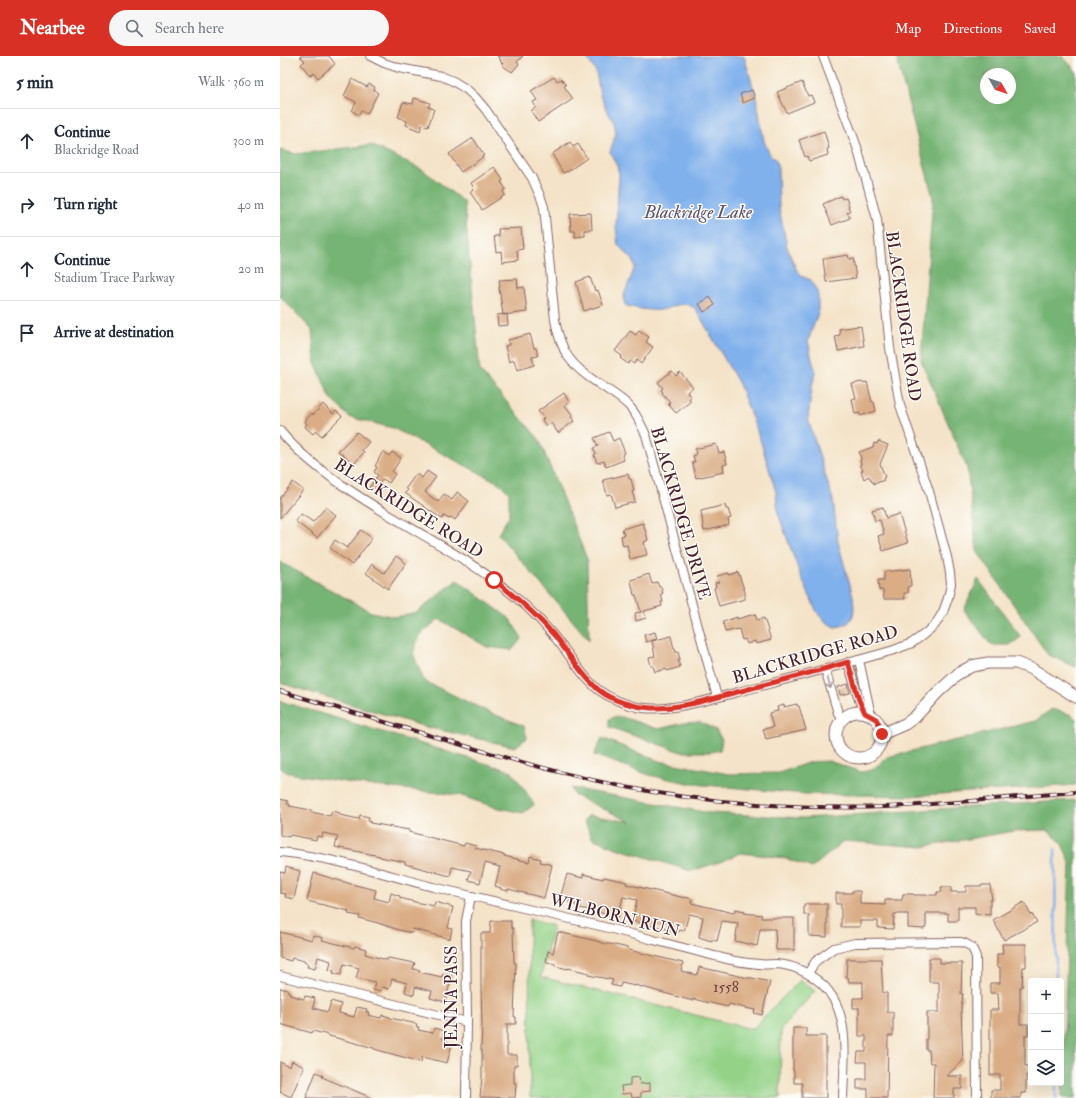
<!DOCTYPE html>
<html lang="en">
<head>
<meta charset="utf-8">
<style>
  body { margin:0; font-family:"IM FELL Double Pica",serif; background:#f6f6f7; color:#1f2937 }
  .controls { position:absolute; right:12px; bottom:12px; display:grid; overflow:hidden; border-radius:4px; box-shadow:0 4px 16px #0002 }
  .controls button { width:36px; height:36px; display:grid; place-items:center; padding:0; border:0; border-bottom:1px solid #e0e1e3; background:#fff; color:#1f2937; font:20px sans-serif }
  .compass { position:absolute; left:700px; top:12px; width:36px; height:36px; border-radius:50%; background:#fff; box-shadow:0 4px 16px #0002; rotate:130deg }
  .stop { position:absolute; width:12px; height:12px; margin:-9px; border:3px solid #d93025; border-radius:50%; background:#fff }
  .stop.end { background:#d93025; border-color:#fff; box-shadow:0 1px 4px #0008 }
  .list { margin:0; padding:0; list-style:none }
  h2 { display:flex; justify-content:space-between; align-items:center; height:52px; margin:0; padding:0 16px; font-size:17px }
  h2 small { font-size:13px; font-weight:400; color:#747a83 }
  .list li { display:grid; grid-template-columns:26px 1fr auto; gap:12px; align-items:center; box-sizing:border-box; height:64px; padding:0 16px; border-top:1px solid #e0e1e3 }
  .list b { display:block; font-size:15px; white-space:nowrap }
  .list p { margin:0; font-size:13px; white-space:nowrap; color:#747a83 }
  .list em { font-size:13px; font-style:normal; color:#747a83 }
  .icon { flex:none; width:22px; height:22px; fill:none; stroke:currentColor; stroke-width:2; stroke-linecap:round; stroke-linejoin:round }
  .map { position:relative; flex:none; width:796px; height:1042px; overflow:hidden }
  header { display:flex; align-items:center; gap:24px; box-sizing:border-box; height:56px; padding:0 20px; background:#d93025; color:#fff }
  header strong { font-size:19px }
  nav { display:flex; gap:22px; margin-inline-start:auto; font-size:14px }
  .search { width:280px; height:36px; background:#f6f6f7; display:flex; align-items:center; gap:10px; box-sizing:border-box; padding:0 14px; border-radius:22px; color:#747a83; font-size:15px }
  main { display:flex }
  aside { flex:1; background:#fff }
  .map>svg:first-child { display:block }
  .green { fill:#93d287; stroke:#6e7859 }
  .forest { fill:#76b474; stroke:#606a50; fill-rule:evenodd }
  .water { fill:#81b1ec; stroke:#66688c }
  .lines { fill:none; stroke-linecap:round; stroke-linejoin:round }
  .stream { stroke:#81b1ec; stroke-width:2.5 }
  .building { fill:#daad86 }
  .street-casing { stroke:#866462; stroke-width:10 }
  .secondary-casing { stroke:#866462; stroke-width:13 }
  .street { stroke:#fff; stroke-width:8 }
  .secondary { stroke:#fff; stroke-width:11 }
  .rail-casing { stroke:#4a1f2b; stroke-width:4 }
  .rail { stroke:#fdfcf7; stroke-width:2.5; stroke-dasharray:8; stroke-linecap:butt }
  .oneway { stroke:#ae9aa0 }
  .route { stroke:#d93025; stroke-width:5 }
  .labels { text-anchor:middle; stroke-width:3; stroke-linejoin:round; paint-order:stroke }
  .number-label { font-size:15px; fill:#6e4242 }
  .street-label { font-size:17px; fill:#4a1f2b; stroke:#fdfcf7 }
  .water-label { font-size:18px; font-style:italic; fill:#5d526f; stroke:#fdfcf7 }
</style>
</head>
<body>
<header>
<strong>Nearbee</strong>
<div class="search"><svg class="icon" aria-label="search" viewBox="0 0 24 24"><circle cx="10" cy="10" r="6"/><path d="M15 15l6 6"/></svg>Search here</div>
<nav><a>Map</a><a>Directions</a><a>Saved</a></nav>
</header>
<main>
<aside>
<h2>5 min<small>Walk · 360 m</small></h2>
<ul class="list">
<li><svg class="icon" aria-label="ahead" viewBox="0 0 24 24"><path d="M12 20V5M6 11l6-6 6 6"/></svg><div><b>Continue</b><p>Blackridge Road</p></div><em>300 m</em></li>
<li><svg class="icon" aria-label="right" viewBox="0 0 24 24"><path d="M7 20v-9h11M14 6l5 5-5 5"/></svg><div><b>Turn right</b></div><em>40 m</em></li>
<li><svg class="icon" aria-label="ahead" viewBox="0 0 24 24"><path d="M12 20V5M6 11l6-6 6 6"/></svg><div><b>Continue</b><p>Stadium Trace Parkway</p></div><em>20 m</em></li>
<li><svg class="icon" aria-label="arrive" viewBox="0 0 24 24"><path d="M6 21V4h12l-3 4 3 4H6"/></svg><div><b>Arrive at destination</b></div></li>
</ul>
</aside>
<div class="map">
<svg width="796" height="1042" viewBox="0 0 796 1042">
  <rect width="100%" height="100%" fill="#fdfcf7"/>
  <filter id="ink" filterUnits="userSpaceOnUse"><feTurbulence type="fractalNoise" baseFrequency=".025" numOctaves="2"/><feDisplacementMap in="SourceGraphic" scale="8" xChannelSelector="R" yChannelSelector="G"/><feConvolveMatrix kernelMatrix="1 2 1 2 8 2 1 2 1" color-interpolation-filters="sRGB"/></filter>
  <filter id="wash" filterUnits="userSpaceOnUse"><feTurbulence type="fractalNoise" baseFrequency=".012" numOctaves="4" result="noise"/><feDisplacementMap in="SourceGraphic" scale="16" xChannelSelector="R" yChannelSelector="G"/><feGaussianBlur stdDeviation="0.9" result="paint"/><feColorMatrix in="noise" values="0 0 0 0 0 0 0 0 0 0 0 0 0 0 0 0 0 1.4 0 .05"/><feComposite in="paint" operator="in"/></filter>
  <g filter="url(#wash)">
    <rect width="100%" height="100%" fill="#f4e3c8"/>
    <polygon class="green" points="249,864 273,870 261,921 472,973 520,924 535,935 501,973 500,1042 250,1042"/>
    <g class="forest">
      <path d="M616,0H782L796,15V611L768,599L697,495L687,412L641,304L653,142ZM706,18H730V42H706Z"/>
      <polygon points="91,89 143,114 184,146 200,315 259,383 307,503 309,584 218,478 229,460 229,437 219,427 113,372 69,361 50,341 35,307 32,274 0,240 0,94 16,98"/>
      <polygon points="0,506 91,556 115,561 136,557 177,524 229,562 242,582 232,594 207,591 159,563 140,579 133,597 144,625 211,657 244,670 247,682 235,691 146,671 0,627"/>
      <polygon points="698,523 741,581 730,589 711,589 684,554"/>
      <polygon points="0,645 231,715 245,734 254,749 243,757 214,751 179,739 85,729 8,717 0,712"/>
      <polygon points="772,653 792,659 796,663 796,729 630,740 525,738 413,728 369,719 314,699 322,682 379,705 449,718 499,717 530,706 549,705 581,716 592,714 607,701 755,665"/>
      <polygon points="334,661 342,661 378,673 404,667 420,666 436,674 442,684 440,694 431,696 401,696 329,671 329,663"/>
      <polygon points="291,732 430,757 524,762 796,744 796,1042 782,1042 790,806 781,786 767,774 734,775 643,791 564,785 532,812 505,802 461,797 443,805 411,815 333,791 312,782 304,764 309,759 351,766 294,739"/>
    </g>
    <path class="water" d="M306,0H464L476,41L484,85L489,97L496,104L498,113L499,152L507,191L516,213L523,221L531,224L538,238V257L528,285L532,304L536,316L532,329L528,363L553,444L558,486L573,540L574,553L573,560L568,567L561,570L554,571L545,565L537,556L521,521L498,457L496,436L480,383L459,328L415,252C399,243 394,253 379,254C372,255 351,252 345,249L344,239L355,211L353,204L338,189L336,170L339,118L337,110L330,96L336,77L334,66L326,53L320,39L316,16Z"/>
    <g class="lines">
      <g class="stream">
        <polyline points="775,793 776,925"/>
        <polyline points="776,1027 776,1042"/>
      </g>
    </g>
    <g id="blocks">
      <g class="building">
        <polygon points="20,0 49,0 55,8 38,22 34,17 30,20 21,8 25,5"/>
        <polygon points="217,0 243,0 237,6 239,8 232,16 223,10 224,9 220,5 221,4"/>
        <polygon points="274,21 277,25 281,23 286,29 284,30 293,43 258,66 251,55 256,51 253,46 257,44 251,35"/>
        <polygon points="72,23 87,31 89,28 95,31 94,34 98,37 87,58 81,55 79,59 72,55 76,46 64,40"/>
        <polygon points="522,26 528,40 531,39 534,46 507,57 497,36"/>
        <polygon points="472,34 475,42 463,47 460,38"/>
        <polygon points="134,42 150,47 148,51 154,53 148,71 142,69 140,75 126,69 127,65 118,61 123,46 133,48"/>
        <polygon points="544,75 549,92 547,93 548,99 529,105 527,100 525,101 519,84"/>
        <polygon points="193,82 204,99 202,100 203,101 181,116 169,98"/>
        <polygon points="290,86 293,91 298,88 307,102 287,116 287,115 283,117 272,98"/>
        <polygon points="214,111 223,124 221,126 226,133 223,135 225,139 202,154 190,136 194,132 191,127"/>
        <polygon points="561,140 562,143 566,142 569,150 568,151 570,155 567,156 570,162 552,169 543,148"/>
        <polygon points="311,157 312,174 305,174 305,180 295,181 295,175 291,175 290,158"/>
        <polygon points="241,172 243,193 237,194 238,204 222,206 221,195 216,196 214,180 219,180 218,173"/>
        <polygon points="568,199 569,203 573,202 576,222 546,226 543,203"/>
        <polygon points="310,221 315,235 318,234 323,249 304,255 296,226"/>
        <polygon points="237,223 238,232 244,231 247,256 223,259 219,231 220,231 219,224"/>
        <polygon points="430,241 435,249 424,256 419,248"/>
        <polygon points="227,258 228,269 218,270 217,259"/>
        <polygon points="578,270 578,271 581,270 584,290 558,295 555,280 560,279 559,273"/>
        <polygon points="359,274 369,281 366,286 373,291 361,308 357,304 354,308 350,305 348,308 340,302 342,300 335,295 350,275 356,279"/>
        <polygon points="250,278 254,292 256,292 258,300 252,301 254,309 237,314 234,304 229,306 225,290 229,289 228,284"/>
        <polygon points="392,315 396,320 400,316 413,331 407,336 411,341 409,343 411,345 396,357 388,348 390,346 382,337 383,336 381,334 383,332 378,326"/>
        <polygon points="581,326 582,327 587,326 592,346 594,346 596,355 580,360 580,357 575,358 572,343 576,342 572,328"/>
        <polygon points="284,337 289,346 285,349 293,360 291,361 294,365 278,377 271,367 266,370 262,364 264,362 258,355"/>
        <polygon points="43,348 53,358 56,355 62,360 42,380 36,375 33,378 25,371 27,368 25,365 32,357 33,359"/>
        <polygon points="77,376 89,386 82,394 84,396 74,408 58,395"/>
        <polygon points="329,376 333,385 339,382 345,397 342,399 344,404 326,411 324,405 317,407 314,399 316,398 313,392 318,390 314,382"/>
        <polygon points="598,385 608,389 600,408 605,421 603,422 604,424 594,428 594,426 592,426 589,420 584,423 581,415 583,414 580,409 581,408 580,404 581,403 579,396 593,391 594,387 597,388"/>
        <polygon points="436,388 439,397 444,396 447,408 443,409 444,416 416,422 412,406 415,406 413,400 416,399 415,393"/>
        <polygon points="103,395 109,400 112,396 121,402 112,416 115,418 109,427 103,423 93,437 88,433 98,419 94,416 97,411 95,410"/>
        <polygon points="147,415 156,421 145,436 158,446 164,438 172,444 177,436 189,445 175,464 171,461 169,463 164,460 162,463 125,437 128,434 126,432 136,418 142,422"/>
        <polygon points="348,418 349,423 351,423 354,435 352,435 355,446 335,451 331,438 327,439 323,424"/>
        <polygon points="13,426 23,434 0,462 0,442"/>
        <polygon points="445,449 446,453 448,453 451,462 448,463 449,469 424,475 421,455"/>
        <polygon points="46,451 56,459 37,482 15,465 21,458 33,466"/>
        <polygon points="603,451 606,462 619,458 628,487 603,495 598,480 604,478 600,464 595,465 592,454"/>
        <polygon points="363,467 368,484 364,486 367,499 350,503 347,489 343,490 341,480 344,479 342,473"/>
        <polygon points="81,474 92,482 72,509 50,492 55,484 67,492"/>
        <polygon points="116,500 126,507 108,533 86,517 92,508 104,517"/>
        <polygon points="630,513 631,530 628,530 628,537 624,537 625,543 604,543 603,535 602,534 599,534 598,524 604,524 604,516"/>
        <polygon points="458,516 465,536 465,543 439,550 434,532 436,531 435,527 439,526 437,520 449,517 449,519"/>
        <polygon points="369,518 372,528 377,526 379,531 381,531 383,537 381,538 383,546 381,546 382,550 364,555 366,562 356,565 355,557 361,556 356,539 354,539 351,524"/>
        <polygon points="475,558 477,564 484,562 491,584 476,588 475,585 467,588 465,583 462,584 459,573 445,576 443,566 457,561 457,563"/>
        <polygon points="375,576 377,583 366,586 364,579"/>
        <polygon points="391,580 394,593 395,593 396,596 398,596 400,603 398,604 400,611 387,615 386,613 375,616 373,610 371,610 369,601 375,600 372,585"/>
        <polygon points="568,628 570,637 560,639 558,631"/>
        <polygon points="517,648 517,650 519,650 526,674 486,683 483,673 493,671 489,657 498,655 497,651 504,649 504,651"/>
        <polygon points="0,743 8,745 7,748 10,748 9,750 31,754 31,756 50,760 52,755 60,757 60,759 79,763 80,759 89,761 88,765 91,765 90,767 129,774 129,776 184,790 185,787 196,790 195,792 225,799 224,800 249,806 250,800 261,803 260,806 272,809 264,842 228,833 228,835 220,833 221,832 215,830 220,811 205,807 200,827 188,824 191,815 172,811 170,820 125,808 125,806 100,801 100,800 55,791 58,780 43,777 42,781 37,780 36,784 10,779 9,781 0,779"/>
        <polygon points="6,811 20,815 14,843 5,841 6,838 0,837 0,816 5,817"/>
        <polygon points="34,817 71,828 96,834 94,842 109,846 111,837 120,840 120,842 135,846 154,850 155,846 173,851 168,872 172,873 170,883 133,873 132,877 119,874 98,867 79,862 80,860 68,858 69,855 27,845"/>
        <polygon points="287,818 303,822 303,818 323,823 324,821 347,826 346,828 405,842 405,841 412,843 411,847 454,857 455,853 465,855 464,857 482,859 481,862 514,862 514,894 496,894 495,873 480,873 477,890 455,885 458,867 442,865 437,885 431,884 431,885 419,881 423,861 409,858 404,875 399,874 399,876 352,865 357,844 343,841 338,861 296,851 297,849 289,847 290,841 281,839"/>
        <polygon points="702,829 710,829 712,844 710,844 710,859 695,858 695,851 678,851 678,865 668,865 668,857 646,857 646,870 644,873 628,872 628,858 614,858 613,873 598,872 598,865 580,865 580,871 561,871 561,848 556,848 556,837 572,837 572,835 580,835 580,848 605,849 605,844 622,844 623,838 633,838 634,839 657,839 657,836 662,836 661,831 671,831 671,836 686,836 686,830 702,830"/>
        <polygon points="744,846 751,859 752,858 757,866 724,884 713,864"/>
        <polygon points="524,848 547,848 547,881 529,880 529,859 524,859"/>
        <polygon points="211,865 231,865 231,872 233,872 234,907 236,907 234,961 236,961 236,968 227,968 227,999 237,999 237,1009 234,1009 234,1027 236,1027 235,1042 200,1041 202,1021 202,994 201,994 202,968 201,935 201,877 210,877"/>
        <polygon points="0,876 32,884 33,879 43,882 42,884 74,892 75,890 86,893 85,898 107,904 108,902 135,907 133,913 140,914 139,916 162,921 163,917 172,920 165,946 150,942 152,935 135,931 134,939 125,936 127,927 112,923 109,933 102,931 101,935 93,934 95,926 76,922 79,912 64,908 61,919 53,917 54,915 49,914 51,905 38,901 35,913 27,911 28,908 24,906 25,905 12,902 11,905 0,902"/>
        <polygon points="278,876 317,885 326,888 331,888 348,892 349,894 403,907 401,915 417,919 419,911 468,922 472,922 490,926 482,959 474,957 475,954 465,952 449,948 448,951 413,943 413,945 355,929 355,930 341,927 340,931 331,929 333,924 308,919 309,917 288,912 288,913 275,910 275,908 266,906 268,895 273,897"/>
        <polygon points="722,888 746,888 746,911 743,911 742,931 740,931 740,968 748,968 748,979 745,979 745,1010 748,1010 748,1019 746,1019 746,1037 741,1037 741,1042 711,1042 711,1034 720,1034 720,1019 710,1019 710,954 719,954 718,937 710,937 710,927 720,927 720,911 717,911 717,898 723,898"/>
        <polygon points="649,902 660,902 660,907 682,907 681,938 683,938 681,953 683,1005 666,1020 682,1020 682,1033 674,1033 674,1042 653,1042 654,1007 650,1007 649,994 646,994 646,983 647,983 647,956 659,956 659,926 649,926"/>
        <polygon points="567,903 601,903 603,937 607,937 607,956 613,956 613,980 608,980 607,1042 588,1042 588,1033 577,1033 577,1023 586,1023 586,1006 577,1006 578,996 586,996 586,980 579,980 579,952 573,952 573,942 583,942 583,926 569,926 568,921 566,921"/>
        <polygon points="0,932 8,934 8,936 10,937 10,939 24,943 25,940 35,942 33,952 48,956 51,945 61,948 59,957 74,961 77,951 87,953 86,956 89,956 88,959 101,962 102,959 110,961 110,962 137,968 136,971 139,971 138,974 153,977 154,972 164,975 162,983 167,984 166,986 172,988 167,1007 142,1001 141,1006 94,993 94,992 53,981 49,980 49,979 33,975 32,977 0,968"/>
        <polygon points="513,972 526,972 526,980 546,980 546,1042 522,1042 522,1027 514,1027 514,1015 513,1015"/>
        <polygon points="12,1005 24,1011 11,1041 0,1036 0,1006 10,1011"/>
        <polygon points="36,1016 43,1019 42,1021 92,1042 26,1042"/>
        <polygon points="359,1021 360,1028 370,1027 370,1035 361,1036 361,1041 352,1042 351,1037 342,1038 341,1030 350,1029 350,1022"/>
      </g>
    </g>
  </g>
  <g filter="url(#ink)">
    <use href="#blocks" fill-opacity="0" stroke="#866462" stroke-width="1"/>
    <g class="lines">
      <g class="street-casing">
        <g id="street">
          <path d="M90,0L104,7L119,12L161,20L173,25L186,33L195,41L206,54L252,122L261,142L264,151L275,264C281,297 291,310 319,328C329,335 340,341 349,350C357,358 361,369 366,379L437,641"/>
          <path d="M0,375C20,399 45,418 71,435C124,471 184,498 233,539C253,555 270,574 285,594C295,607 307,626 320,635C330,642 345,648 357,651C390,658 444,639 477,631C523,619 569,607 614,594L632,587L643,579L655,569L663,556L668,542L671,528L670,517L667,501L649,435L620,349L610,292L597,163L577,91L543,0"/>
          <polyline points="579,604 591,659"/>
          <polyline points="568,606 579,644 585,657"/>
          <polyline points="545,613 558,657 562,663"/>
          <path d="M0,796C52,801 103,818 153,831C207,844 262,856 316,869C357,879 398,891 439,901C452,905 465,907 479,908C485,909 490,908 496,908C514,909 529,917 542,928C572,956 564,1005 563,1042"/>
          <path d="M528,917L536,905L554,892L575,887L681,886C691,889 693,892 696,901L697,1042"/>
          <polyline points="0,920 187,966"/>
          <polyline points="186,1042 187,966 186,865 191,840"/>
        </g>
      </g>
      <g class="secondary-casing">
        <g id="secondary">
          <circle cx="579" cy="679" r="23"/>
          <polyline points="602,678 625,668 635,661 657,637 679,617 692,610 708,607 736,607 752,613 796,641"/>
        </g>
      </g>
      <use href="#street" class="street"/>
      <use href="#secondary" class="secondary"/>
      <g class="rail-casing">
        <path id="rail" d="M0,635C57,652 114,669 172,686C246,708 321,729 398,740C466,749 536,753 605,751C669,748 732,741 796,736"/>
      </g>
      <use href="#rail" class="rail"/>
    </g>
    <defs><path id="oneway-shaft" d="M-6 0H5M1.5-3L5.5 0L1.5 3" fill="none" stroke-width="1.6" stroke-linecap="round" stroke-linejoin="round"/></defs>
    <use class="oneway" href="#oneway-shaft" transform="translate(549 627) rotate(74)"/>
  </g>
  <g class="lines" filter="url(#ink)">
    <path class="route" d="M214,524C235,540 256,558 274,579C287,595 304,623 320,635C333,645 354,651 371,652C400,653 430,643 457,636C494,626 532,617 568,606L579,644L585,657L596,663L599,668L602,678"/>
  </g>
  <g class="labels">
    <g class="number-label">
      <text x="446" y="936">1558</text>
    </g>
    <g class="street-label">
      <text transform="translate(624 260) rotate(82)" y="6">BLACKRIDGE ROAD</text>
      <text transform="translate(129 452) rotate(32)" y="6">BLACKRIDGE ROAD</text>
      <text transform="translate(401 457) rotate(74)" y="6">BLACKRIDGE DRIVE</text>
      <text transform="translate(535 598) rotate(-16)" y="6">BLACKRIDGE ROAD</text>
      <text transform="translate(335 859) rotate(14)" y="6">WILBORN RUN</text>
      <text transform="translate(171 941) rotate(-90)" y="6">JENNA PASS</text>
    </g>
    <g class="water-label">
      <text x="418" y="162">Blackridge Lake</text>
    </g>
  </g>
</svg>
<div class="controls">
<button>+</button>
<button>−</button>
<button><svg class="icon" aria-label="layers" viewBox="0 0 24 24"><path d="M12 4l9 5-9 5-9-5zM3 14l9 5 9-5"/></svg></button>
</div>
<svg class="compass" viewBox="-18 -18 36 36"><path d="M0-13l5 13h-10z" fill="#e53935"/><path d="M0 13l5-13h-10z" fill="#747a83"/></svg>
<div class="stop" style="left:214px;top:524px"></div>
<div class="stop end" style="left:602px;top:678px"></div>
</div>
</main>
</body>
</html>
